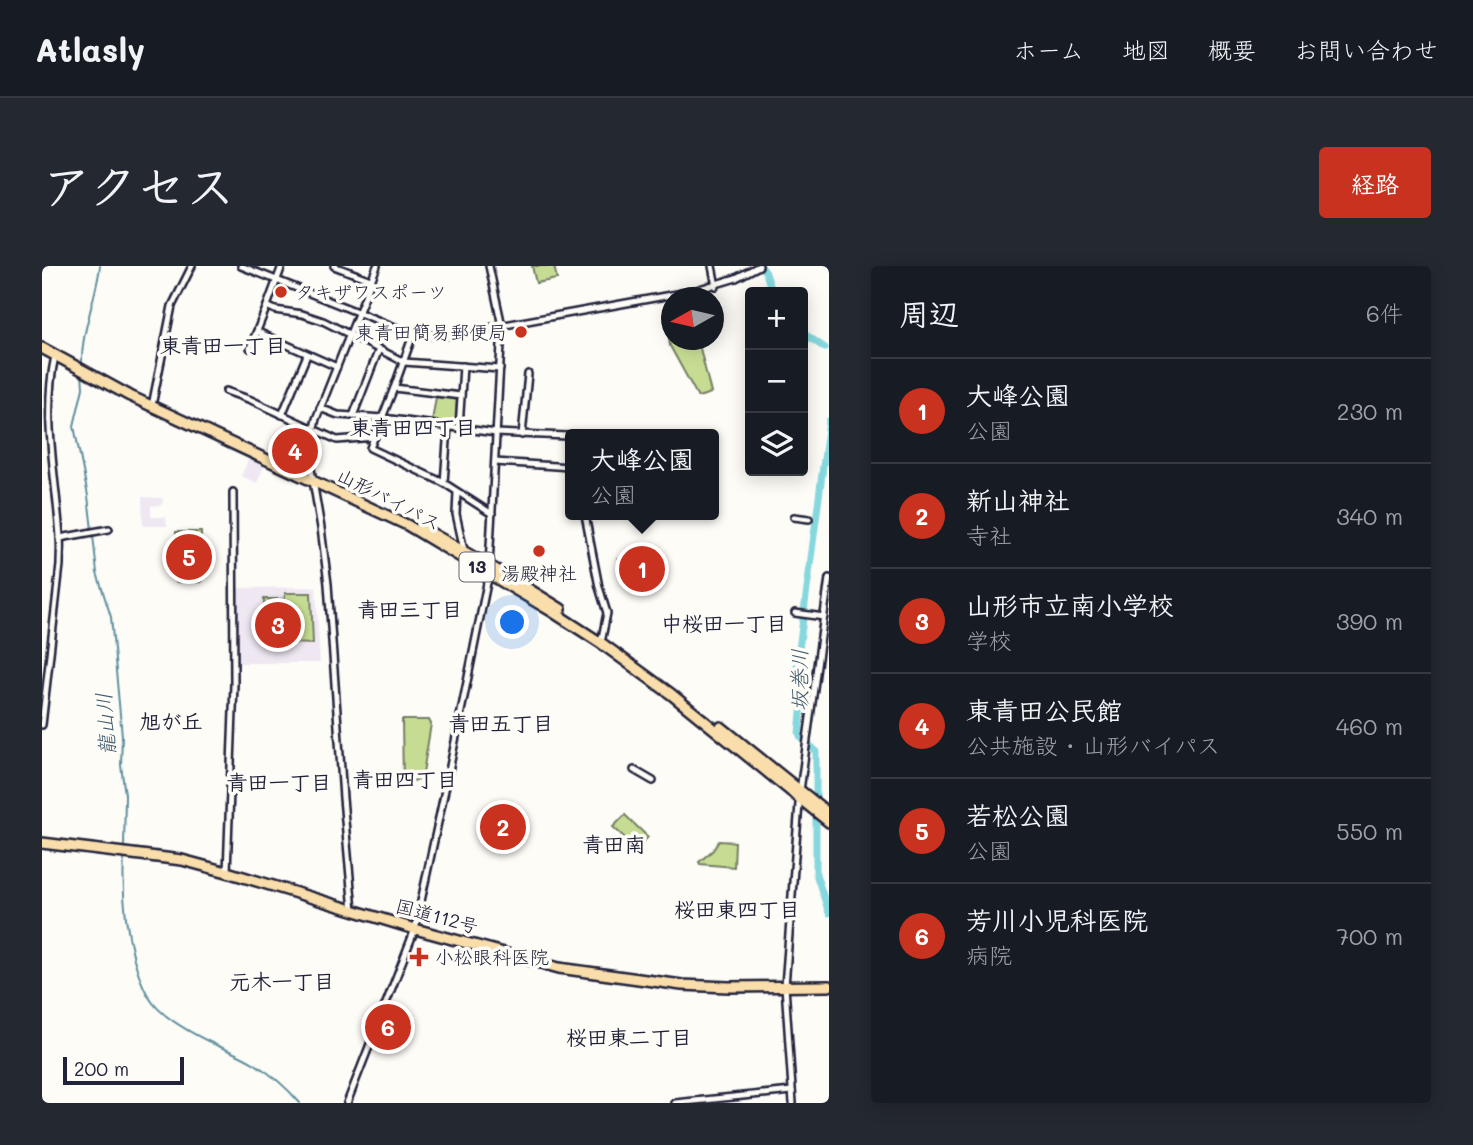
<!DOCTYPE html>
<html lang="ja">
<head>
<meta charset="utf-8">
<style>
  body { margin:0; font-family:Mali,"Klee One",sans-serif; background:#242831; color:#f1f3f6 }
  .controls { position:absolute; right:21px; top:21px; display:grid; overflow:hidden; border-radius:7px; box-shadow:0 4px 18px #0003 }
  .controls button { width:63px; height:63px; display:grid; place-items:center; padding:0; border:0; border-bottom:2px solid #363941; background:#171b24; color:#f1f3f6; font:35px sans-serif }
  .compass { position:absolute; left:619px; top:21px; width:63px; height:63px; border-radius:50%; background:#171b24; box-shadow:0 4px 18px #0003; rotate:262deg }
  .scale { position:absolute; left:21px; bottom:18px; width:121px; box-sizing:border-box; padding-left:7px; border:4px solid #22223b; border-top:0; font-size:19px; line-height:24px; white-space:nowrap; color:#22223b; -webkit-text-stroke:5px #fdfcf7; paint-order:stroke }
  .you { position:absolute; left:471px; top:357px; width:24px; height:24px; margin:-18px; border:5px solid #fff; border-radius:50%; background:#1a73e8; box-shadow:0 0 0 10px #1a73e833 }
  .badge { display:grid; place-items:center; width:46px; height:46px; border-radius:50%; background:#c8321e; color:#fff; font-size:23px; font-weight:700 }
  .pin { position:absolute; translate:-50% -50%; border:4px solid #fff; box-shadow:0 2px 7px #0006 }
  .popup { position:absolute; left:523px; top:163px; width:154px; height:91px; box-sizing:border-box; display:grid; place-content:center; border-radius:7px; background:#171b24; filter:drop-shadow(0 2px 5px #0005); font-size:23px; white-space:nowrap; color:#9ea1a6 }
  .popup b { font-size:26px; color:#f1f3f6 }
  .popup::after { content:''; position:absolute; left:50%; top:100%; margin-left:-14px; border:14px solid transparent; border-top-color:#171b24 }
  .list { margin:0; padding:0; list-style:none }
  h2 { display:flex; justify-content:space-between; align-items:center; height:91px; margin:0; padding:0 28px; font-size:30px }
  h2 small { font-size:23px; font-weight:400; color:#9ea1a6 }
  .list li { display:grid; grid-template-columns:46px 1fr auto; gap:21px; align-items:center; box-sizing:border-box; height:105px; padding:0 28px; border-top:2px solid #363941 }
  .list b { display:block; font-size:26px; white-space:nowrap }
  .list p { margin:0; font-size:23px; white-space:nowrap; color:#9ea1a6 }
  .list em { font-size:23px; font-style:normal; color:#9ea1a6 }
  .icon { flex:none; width:38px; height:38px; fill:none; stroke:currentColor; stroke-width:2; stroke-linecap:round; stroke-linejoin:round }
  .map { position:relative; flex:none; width:787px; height:837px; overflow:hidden; border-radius:7px }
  header { display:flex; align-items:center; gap:42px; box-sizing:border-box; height:98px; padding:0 35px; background:#171b24; border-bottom:2px solid #363941 }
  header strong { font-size:33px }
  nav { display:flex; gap:38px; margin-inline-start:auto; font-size:24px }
  .intro { display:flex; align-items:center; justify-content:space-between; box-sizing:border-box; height:168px; padding:0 42px }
  h1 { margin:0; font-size:49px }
  .button { padding:18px 32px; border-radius:7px; background:#c8321e; color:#fff; font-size:24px; font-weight:700 }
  main { display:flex; gap:42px; padding:0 42px }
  aside { flex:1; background:#171b24; border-radius:7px; box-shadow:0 4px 18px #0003 }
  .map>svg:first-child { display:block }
  .built { fill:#efe8f3 }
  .green { fill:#c6dc92; stroke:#747f66; stroke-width:2 }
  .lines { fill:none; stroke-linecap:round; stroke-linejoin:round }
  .stream { stroke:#5f8f9d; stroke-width:2 }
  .river { stroke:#87d8de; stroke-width:7 }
  .minor-casing { stroke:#22223b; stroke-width:10 }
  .highway-casing { stroke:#22223b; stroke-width:14 }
  .minor { stroke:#fdfcf7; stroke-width:5 }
  .highway { stroke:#f9deab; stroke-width:9 }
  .poi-dot { fill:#c8321e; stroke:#fdfcf7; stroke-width:2.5 }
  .labels { text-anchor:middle; stroke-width:7; stroke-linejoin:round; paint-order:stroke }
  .shield { fill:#fdfcf7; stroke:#646373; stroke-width:2 }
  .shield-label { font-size:18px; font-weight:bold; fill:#22223b }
  .poi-label { font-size:19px; fill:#22223b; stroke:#fdfcf7; text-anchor:start }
  .street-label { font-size:19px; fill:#22223b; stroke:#fdfcf7 }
  .neighbourhood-label { font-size:21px; font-weight:bold; fill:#22223b; stroke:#fdfcf7 }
  .water-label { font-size:21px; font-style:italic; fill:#40596c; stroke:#fdfcf7 }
</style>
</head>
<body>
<header>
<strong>Atlasly</strong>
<nav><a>ホーム</a><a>地図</a><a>概要</a><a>お問い合わせ</a></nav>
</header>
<div class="intro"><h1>アクセス</h1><a class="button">経路</a></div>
<main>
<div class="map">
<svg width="787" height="837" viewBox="0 0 787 837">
  <rect width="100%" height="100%" fill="#fdfcf7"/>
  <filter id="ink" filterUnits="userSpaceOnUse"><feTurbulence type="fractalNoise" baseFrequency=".0143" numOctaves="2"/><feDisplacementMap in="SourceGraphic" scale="14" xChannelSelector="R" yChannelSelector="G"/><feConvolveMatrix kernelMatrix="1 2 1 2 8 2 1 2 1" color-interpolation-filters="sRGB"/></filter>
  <g filter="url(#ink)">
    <g class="built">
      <polygon points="207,192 223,198 215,217 199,210"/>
      <polygon points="100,231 120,232 121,236 119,239 109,240 109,251 124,251 125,260 103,260 101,259"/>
      <polygon points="274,321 278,397 195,397 195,322"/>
    </g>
    <g class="green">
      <polygon points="490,0 512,0 515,13 494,17"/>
      <polygon points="625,59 629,59 629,74 656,74 669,127 656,131 628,80"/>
      <polygon points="394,131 415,133 414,158 390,155"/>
      <rect x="134" y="266" width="25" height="50"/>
      <polygon points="608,286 618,293 603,313 577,293"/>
      <polygon points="243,327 269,327 271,378 222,376 222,333 243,333"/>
      <polygon points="360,454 387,454 389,458 380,513 361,517"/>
      <polygon points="583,549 606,571 595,583 571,561"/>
      <polygon points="677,575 693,576 692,601 658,598 657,596 671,584"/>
    </g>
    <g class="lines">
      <g class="stream">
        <path d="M40,98C39,65 54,33 58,0"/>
        <polyline points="40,107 41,122 32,160 46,230 50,264"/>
        <polyline points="51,269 55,307 69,351 80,470 79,499 83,529 82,582"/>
        <path d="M82,591C80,627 83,659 92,693C97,709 101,724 111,737C125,755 155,770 174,779C187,785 201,790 213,798C229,808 246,823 258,837"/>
      </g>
      <g class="river">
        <polyline points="719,0 724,7 730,26"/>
        <polyline points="761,67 783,82"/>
        <polyline points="774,540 774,485 758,470 757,467 761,427 755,406 755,399 787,155"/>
        <polyline points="774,551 774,608 787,647"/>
      </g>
      <g class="minor-casing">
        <g id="minor">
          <polyline points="199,0 358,63 385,69 402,70 651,25 694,12 717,0"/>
          <polyline points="240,0 225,40 233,44 260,48 281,55 362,96 458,103"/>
          <polyline points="292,0 329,14"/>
          <polyline points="670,0 674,20"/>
          <polyline points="216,66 295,101"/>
          <polyline points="372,66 352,122 328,182 402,217 450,248"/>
          <polyline points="208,82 225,40"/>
          <polyline points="352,122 419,130"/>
          <polyline points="184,125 209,134 295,174 333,171"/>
          <polyline points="111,135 130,40 150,0"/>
          <polyline points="278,142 296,149 341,152 454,167 526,170 528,180"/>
          <polyline points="240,149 265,89"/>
          <polyline points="311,150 337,83"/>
          <polyline points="417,162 421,100"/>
          <polyline points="480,169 486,108"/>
          <polyline points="453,196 528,201"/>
          <polyline points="402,217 406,161"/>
          <polyline points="415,226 414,248 422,284"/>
          <polyline points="543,249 557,321 565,347 560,372"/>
          <polyline points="752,251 767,253"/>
          <polyline points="18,272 67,263"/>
          <polyline points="753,347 782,351"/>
          <path d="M0,459L18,299C18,290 19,280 18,271C14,211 0,149 13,90"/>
          <polyline points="592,504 611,515"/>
          <polyline points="185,606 192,418 191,226"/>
          <polyline points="311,645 301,532 286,318 279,262 267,191 268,179 274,153 335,0"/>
          <polyline points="305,837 373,663 406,510 445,317 448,309 447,299 460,60 447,0"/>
          <polyline points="633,837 750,825"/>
          <polyline points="751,837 743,720 758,525 787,312"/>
        </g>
      </g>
      <g class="highway-casing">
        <g id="highway">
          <polyline points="0,82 88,130 365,259 511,346 559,377 629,428 787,556"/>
          <polyline points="380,262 467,311 519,343"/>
          <polyline points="679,461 787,548"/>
          <polyline points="0,577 140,594 185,606 373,663 517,702 640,719 687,721 787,720"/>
        </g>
      </g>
      <use href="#minor" class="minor"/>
      <use href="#highway" class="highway"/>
    </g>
  </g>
  <g class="poi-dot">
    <circle cx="239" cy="26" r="7"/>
    <circle cx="479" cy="66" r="7"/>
    <circle cx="497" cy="285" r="7"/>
    <path d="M373.5 680.5h7v7h7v7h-7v7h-7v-7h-7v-7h7z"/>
  </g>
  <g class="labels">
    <rect class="shield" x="417.5" y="286.5" width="35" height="29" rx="5"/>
    <g class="shield-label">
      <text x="435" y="307">13</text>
    </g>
    <g class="poi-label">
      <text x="253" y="33">タキザワスポーツ</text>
      <text x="465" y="73" text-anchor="end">東青田簡易郵便局</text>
      <text x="497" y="314" text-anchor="middle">湯殿神社</text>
      <text x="393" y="698">小松眼科医院</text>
    </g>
    <g class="street-label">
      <text transform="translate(347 233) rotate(27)" y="7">山形バイパス</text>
      <text transform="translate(395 650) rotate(15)" y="7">国道112号</text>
    </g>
    <g class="neighbourhood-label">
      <text x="181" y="87">東青田一丁目</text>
      <text x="371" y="169">東青田四丁目</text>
      <text x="368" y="351">青田三丁目</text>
      <text x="682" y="365">中桜田一丁目</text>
      <text x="129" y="463">旭が丘</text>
      <text x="459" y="465">青田五丁目</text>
      <text x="363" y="521">青田四丁目</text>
      <text x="237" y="524">青田一丁目</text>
      <text x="572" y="586">青田南</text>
      <text x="695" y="651">桜田東四丁目</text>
      <text x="240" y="723">元木一丁目</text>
      <text x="587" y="779">桜田東二丁目</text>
    </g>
    <g class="water-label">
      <text transform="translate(758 414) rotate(-90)" y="7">坂巻川</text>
      <text transform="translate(64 458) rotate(-94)" y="7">龍山川</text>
    </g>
  </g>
</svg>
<div class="controls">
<button>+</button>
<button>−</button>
<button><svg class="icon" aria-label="layers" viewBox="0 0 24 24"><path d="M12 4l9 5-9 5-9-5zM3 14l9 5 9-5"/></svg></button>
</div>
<svg class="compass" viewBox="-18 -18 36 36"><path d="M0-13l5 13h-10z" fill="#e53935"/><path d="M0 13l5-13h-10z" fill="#9ea1a6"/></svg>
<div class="scale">200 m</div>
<div class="you"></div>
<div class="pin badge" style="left:600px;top:303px">1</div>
<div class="popup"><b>大峰公園</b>公園</div>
<div class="pin badge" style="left:461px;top:561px">2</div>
<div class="pin badge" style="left:236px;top:359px">3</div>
<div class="pin badge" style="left:253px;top:185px">4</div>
<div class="pin badge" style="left:147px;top:291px">5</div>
<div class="pin badge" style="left:346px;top:761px">6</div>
</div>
<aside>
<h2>周辺<small>6件</small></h2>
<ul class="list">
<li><span class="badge">1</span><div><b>大峰公園</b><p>公園</p></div><em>230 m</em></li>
<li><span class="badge">2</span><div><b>新山神社</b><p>寺社</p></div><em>340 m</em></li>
<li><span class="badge">3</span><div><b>山形市立南小学校</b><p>学校</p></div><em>390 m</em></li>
<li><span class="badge">4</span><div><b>東青田公民館</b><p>公共施設 · 山形バイパス</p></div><em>460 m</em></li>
<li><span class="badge">5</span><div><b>若松公園</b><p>公園</p></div><em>550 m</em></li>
<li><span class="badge">6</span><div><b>芳川小児科医院</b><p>病院</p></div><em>700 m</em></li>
</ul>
</aside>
</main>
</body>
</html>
